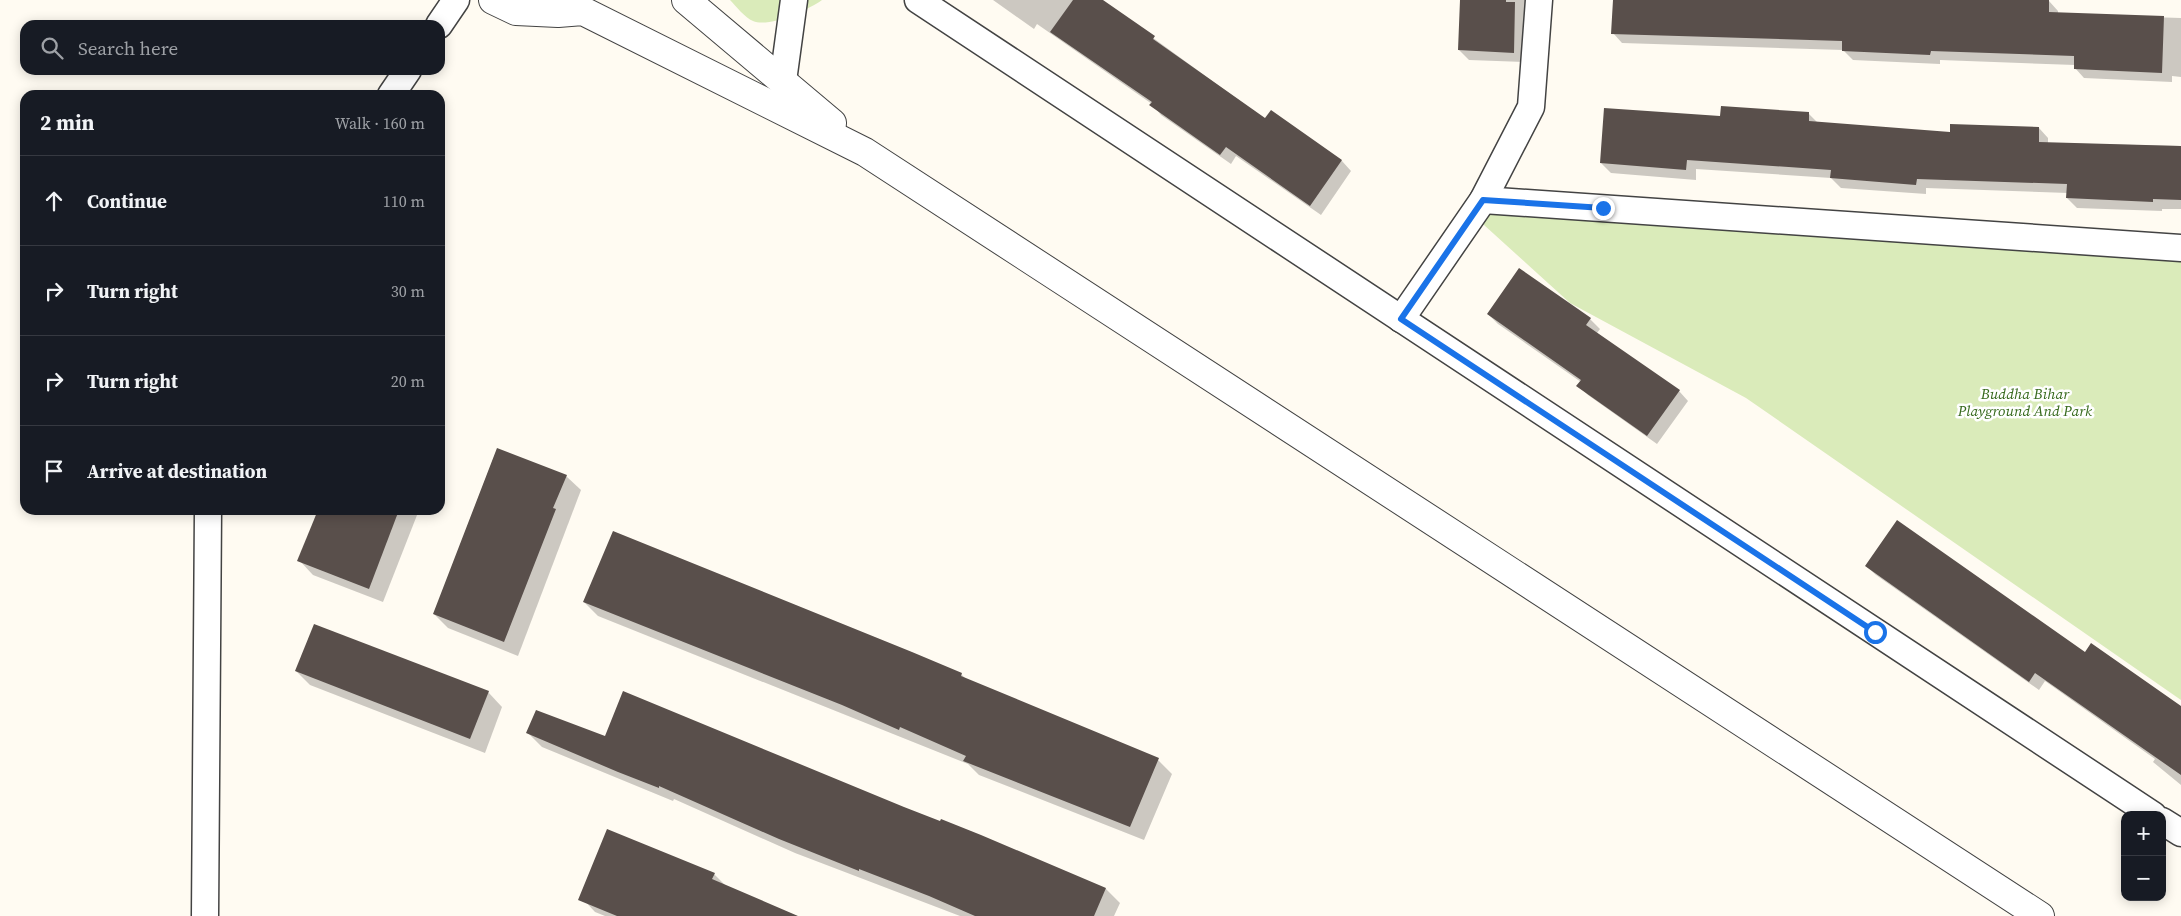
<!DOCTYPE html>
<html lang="en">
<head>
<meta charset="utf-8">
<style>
  body { margin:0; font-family:"Source Serif 4",serif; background:#20242c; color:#f1f3f6 }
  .controls { position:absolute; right:15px; bottom:15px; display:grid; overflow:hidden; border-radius:10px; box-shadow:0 2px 12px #0003 }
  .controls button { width:45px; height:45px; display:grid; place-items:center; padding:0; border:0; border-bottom:1px solid #363941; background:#171b24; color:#f1f3f6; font:25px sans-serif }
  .stop { position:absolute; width:15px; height:15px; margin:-11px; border:4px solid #1a73e8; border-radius:50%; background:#fff }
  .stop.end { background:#1a73e8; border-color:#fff; box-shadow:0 1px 5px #0008 }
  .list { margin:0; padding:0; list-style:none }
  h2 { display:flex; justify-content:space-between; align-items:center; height:65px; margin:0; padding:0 20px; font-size:21px }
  h2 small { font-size:16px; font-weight:400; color:#9ea1a6 }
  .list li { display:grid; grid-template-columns:32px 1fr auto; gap:15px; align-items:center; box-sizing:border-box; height:90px; padding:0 20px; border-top:1px solid #363941 }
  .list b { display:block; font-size:19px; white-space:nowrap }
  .list em { font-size:16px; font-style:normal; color:#9ea1a6 }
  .icon { flex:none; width:28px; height:28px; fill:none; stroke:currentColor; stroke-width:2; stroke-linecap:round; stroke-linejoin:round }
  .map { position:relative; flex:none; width:2181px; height:916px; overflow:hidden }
  .search { position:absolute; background:#171b24; box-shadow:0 2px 12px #0003; left:20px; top:20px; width:425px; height:55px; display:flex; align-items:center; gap:12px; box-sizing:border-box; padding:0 18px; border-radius:15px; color:#9ea1a6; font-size:19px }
  .panel { position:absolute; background:#171b24; box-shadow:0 2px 12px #0003; left:20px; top:90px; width:425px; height:425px; border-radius:15px }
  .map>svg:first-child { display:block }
  .green { fill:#daebba }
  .shadow { fill:#0003 }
  .building { fill:#594f4b }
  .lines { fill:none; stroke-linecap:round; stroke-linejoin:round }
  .minor-casing { stroke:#434343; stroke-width:29 }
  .tertiary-casing { stroke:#434343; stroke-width:30 }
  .minor { stroke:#fff; stroke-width:26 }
  .tertiary { stroke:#fff; stroke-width:28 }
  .route { stroke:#1a73e8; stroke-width:6 }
  .labels { text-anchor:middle; stroke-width:5; stroke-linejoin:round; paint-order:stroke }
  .park-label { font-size:15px; font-style:italic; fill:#376a1d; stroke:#fff }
</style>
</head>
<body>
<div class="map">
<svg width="2181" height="916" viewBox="0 0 2181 916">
  <rect width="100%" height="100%" fill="#fffbf2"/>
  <g class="green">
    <path d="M730,0H822C808,10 769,28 753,21C745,18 736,6 730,0Z"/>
    <polygon points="1489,209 2181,257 2181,700 1746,398 1570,303 1473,215"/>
  </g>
  <g class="shadow">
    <polygon points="993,0 1101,0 1266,120 1271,112 1342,161 1351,171 1321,215 1236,156 1231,164 1161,115 1152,104 1037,24 1034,29"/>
    <polygon points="1462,0 1526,0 1524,62 1469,60 1459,50"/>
    <polygon points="1614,0 2025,0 2049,1 2058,11 2058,14 2181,18 2181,77 2172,76 2172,82 2084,78 2075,68 2075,65 1940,60 1940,64 1853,60 1843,50 1622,43 1613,33"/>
    <polygon points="1809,114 1818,123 1951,133 2039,128 2048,138 2048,143 2181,146 2181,209 2162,209 2162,211 2077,208 2067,198 2068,193 1926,188 1926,194 1841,188 1831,178 1696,169 1696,180 1611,173 1601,163 1721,117"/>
    <polygon points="1488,314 1590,319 1600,329 1597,333 1679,391 1688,401 1657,444 1588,395 1578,385 1581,382 1498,324"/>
    <polygon points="440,432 445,437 440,449"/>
    <polygon points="497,449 566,476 581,490 518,656 448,628 434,614"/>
    <polygon points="318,510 419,510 383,602 313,575 299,560"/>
    <polygon points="1866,566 2085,653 2181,716 2181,785 2153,762 2155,759 2045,681 2039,690 1876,575"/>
    <polygon points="584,602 961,674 966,679 1158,760 1172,774 1144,840 979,775 968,764 598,616"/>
    <polygon points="296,671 488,692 502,707 485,753 310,685"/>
    <polygon points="528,733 606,738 904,808 1106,889 1120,903 1114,916 960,916 795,853 674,799 673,801 542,747"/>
    <polygon points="714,874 727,887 797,916 605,916 595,912 581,897"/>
  </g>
  <g class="building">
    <polygon points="1073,0 1103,0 1155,36 1153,39 1265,118 1271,110 1342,160 1310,206 1226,147 1220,155 1149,105 1152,102 1050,32"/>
    <polygon points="1460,0 1506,0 1506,2 1515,2 1514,53 1458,50"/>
    <polygon points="1613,0 2049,0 2049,12 2164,16 2162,73 2074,69 2074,56 1931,51 1930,55 1842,51 1842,41 1611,34"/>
    <polygon points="1721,106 1809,112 1809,121 1950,132 1950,124 2039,127 2039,142 2181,146 2181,200 2153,199 2153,202 2066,198 2067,184 1917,179 1916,185 1830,178 1831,170 1687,160 1686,170 1600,163 1604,108 1720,116"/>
    <polygon points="1519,268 1591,318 1586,325 1680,390 1647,436 1576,386 1581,380 1487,314"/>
    <polygon points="497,448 567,475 553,508 556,509 504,642 433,614"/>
    <polygon points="318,510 399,510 369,589 297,561"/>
    <polygon points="1897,520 2085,652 2091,643 2181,706 2181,775 2035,673 2029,682 1865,566"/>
    <polygon points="613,531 912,652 962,673 961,676 1159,758 1130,827 963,761 966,756 900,727 899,730 842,705 583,602"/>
    <polygon points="314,624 489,691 470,739 295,671"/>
    <polygon points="623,691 904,807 940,821 941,819 981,835 1106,888 1094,916 975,916 929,896 859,869 859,871 779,839 659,786 659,788 618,772 526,733 536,710 605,736"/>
    <polygon points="607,829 715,873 712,879 798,916 617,916 578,900"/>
  </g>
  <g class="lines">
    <g class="minor-casing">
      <g id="minor">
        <polyline points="918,0 2153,815"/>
        <polyline points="439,25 456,0"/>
        <polyline points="783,81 794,0"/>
        <polyline points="391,95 408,70"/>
        <polyline points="1483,200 2181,248"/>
        <polyline points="1401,319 1483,200 1531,107 1539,0"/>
        <polyline points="2162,821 2181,833"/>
        <polyline points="205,916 208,510"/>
      </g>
    </g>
    <g class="tertiary-casing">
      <g id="tertiary">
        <polyline points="493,0 516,11 558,13 583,11 865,152 2040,916"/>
        <polyline points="686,0 832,123"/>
      </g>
    </g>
    <use href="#minor" class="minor"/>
    <use href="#tertiary" class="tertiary"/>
  </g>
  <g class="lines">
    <polyline class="route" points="1603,208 1483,200 1401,319 1875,632"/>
  </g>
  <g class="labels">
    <g class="park-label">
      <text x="2025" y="399">Buddha Bihar<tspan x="2025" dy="17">Playground And Park</tspan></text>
    </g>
  </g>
</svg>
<div class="controls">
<button>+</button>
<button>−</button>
</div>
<div class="stop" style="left:1875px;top:632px"></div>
<div class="stop end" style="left:1603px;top:208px"></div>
<div class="search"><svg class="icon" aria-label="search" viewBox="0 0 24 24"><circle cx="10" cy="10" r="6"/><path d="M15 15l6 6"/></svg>Search here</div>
<section class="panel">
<h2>2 min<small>Walk · 160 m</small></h2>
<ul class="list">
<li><svg class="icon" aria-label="ahead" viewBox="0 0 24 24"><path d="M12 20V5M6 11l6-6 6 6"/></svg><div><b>Continue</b></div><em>110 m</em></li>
<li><svg class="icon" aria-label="right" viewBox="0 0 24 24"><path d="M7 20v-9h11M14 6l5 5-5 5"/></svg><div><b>Turn right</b></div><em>30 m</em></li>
<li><svg class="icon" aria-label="right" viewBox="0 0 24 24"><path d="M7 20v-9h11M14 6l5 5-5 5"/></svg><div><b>Turn right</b></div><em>20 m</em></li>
<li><svg class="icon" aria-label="arrive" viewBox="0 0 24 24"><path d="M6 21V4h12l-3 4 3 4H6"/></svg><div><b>Arrive at destination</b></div></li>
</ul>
</section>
</div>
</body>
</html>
